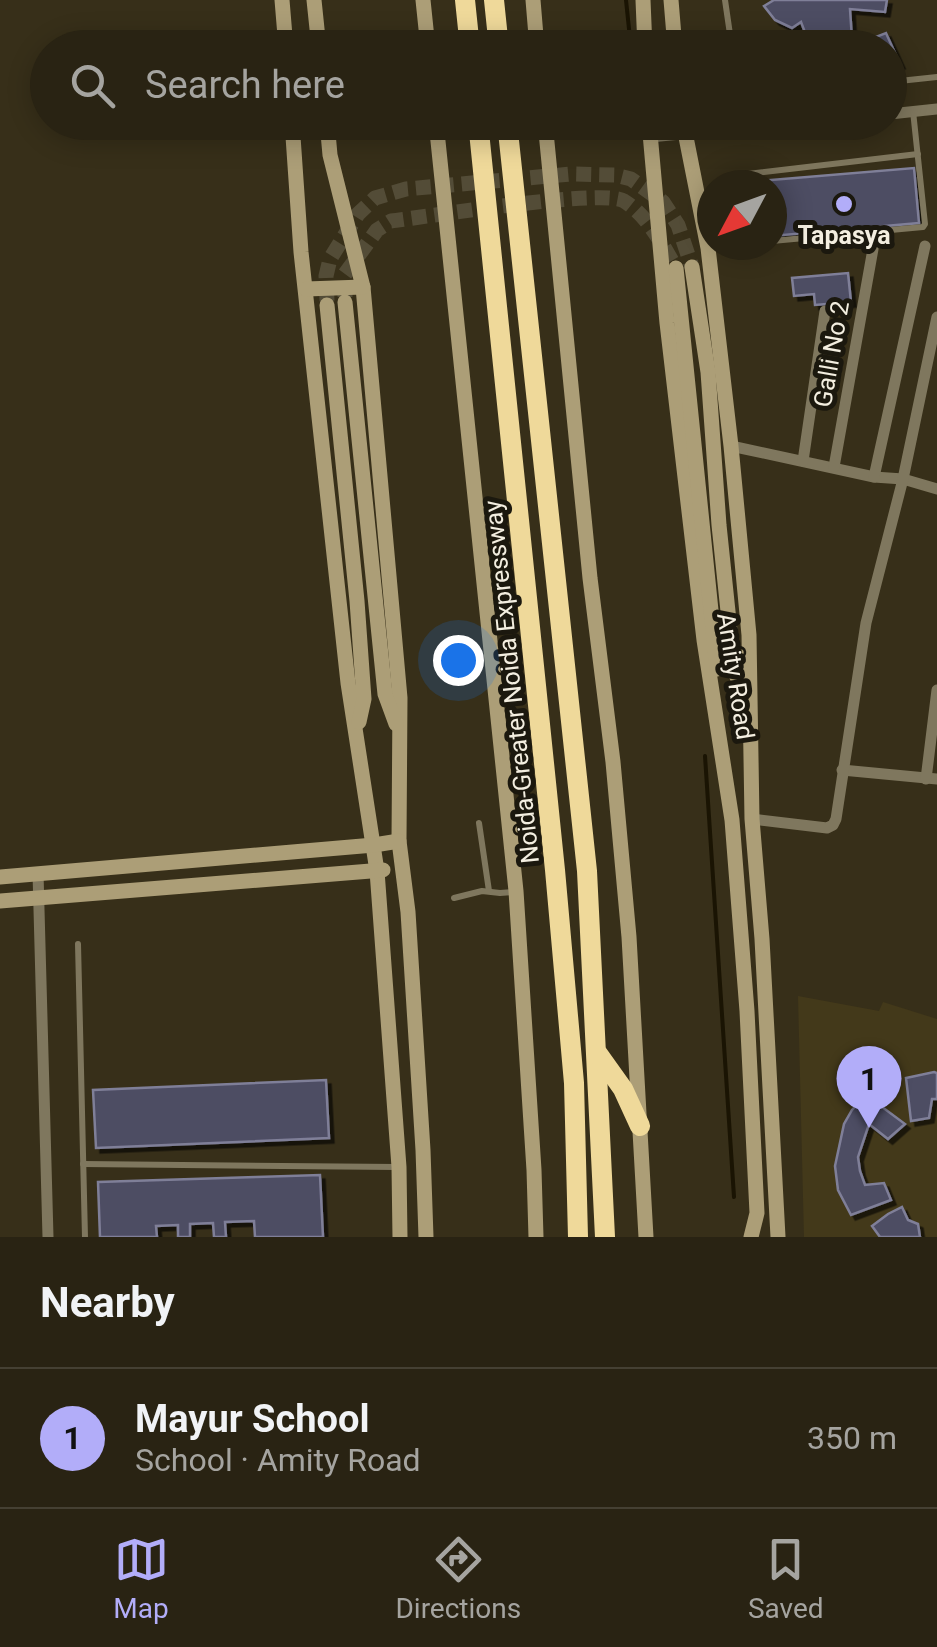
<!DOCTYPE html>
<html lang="en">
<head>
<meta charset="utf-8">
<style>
  body { margin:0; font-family:Roboto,sans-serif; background:#312b1c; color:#f1f3f6 }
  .compass { position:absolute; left:697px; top:170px; width:90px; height:90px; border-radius:50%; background:#292313; box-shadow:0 5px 25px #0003; rotate:229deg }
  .you { position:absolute; left:458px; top:660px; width:35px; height:35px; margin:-25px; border:8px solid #fff; border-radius:50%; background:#1a73e8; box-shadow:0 0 0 15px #1a73e833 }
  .badge { display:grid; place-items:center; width:65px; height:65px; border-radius:50%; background:#b2adf9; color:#111; font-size:32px; font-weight:700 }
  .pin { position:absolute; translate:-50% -82px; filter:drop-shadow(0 2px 5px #0008) }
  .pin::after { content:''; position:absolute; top:52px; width:35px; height:30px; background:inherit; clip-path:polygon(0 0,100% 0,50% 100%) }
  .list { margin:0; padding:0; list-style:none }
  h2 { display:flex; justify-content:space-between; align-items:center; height:130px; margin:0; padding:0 40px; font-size:42px }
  h2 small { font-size:32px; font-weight:400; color:#a5a4a0 }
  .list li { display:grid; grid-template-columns:65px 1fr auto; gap:30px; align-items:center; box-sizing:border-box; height:140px; padding:0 40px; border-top:2px solid #454033 }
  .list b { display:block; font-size:38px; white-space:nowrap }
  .list p { margin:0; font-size:32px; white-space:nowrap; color:#a5a4a0 }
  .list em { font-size:32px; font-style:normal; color:#a5a4a0 }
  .icon { flex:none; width:55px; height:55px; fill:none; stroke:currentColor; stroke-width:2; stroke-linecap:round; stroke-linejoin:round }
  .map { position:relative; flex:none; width:937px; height:1237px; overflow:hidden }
  .search { position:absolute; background:#292313; box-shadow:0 5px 25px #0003; left:30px; right:30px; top:30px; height:110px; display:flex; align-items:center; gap:25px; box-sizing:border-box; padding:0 35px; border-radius:55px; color:#a5a4a0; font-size:38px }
  .sheet { height:270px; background:#292313 }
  nav { display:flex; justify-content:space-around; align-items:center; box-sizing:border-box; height:140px; border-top:2px solid #454033; background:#292313; font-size:28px; color:#a5a4a0 }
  nav a { display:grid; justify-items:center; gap:5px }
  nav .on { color:#b2adf9 }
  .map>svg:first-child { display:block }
  .built { fill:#43391a }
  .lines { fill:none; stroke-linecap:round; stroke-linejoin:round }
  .stream { stroke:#1a1403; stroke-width:4 }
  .building { fill:#4e4d64; stroke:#7f7f98; stroke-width:2.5; filter:url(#shadow) }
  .secondary-tunnel { stroke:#534c37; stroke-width:15; stroke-dasharray:15 8; stroke-linecap:butt }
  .lane { stroke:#7f775e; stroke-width:6 }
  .street { stroke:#7f775e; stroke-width:11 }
  .secondary { stroke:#ac9e77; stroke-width:15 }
  .highway { stroke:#efd99a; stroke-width:20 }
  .poi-dot { fill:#b2adf9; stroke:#1b180e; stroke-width:4 }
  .labels { text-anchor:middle; stroke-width:10; stroke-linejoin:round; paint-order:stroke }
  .poi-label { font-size:25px; font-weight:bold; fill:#f3eee0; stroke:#1b180e }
  .street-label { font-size:25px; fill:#f3eee0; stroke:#1b180e }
</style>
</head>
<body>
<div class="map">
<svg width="937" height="1237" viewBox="0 0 937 1237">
  <defs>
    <filter id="shadow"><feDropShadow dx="4.5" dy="4.5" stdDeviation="0" flood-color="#0009"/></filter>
  </defs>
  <rect width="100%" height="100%" fill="#372f19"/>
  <polygon class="built" points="798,996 879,1011 883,1002 937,1019 937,1237 804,1237"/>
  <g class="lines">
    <g class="stream">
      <polyline points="626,0 631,48"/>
      <polyline points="705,756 734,1197"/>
    </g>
  </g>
  <g class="building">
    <polygon points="774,0 887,0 885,12 850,9 852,39 863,42 886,33 900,64 890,68 890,48 782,48 790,39 801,43 806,35 801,22 792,28 775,20 764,6"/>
    <polygon points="914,168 919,223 772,236 772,185 749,185 748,182"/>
    <polygon points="848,273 851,302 815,305 814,294 794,296 792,278"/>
    <polygon points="934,1072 937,1073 937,1099 932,1099 929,1118 911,1121 906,1078"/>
    <polygon points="326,1080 329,1138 96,1148 93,1090"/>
    <polygon points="866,1095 905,1124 888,1139 869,1124 858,1157 860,1171 865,1185 884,1183 891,1200 851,1215 838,1190 835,1166 844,1124 852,1110"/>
    <polygon points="320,1175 323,1237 255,1237 254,1221 225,1222 226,1237 214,1237 213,1223 190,1224 190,1237 178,1237 178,1225 156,1226 157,1237 100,1237 98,1182"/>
    <polygon points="902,1207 908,1220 918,1224 920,1237 880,1237 872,1226 888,1214"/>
  </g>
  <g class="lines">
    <g class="secondary-tunnel">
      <path d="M345,297V274L377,230L391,221C426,217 605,188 624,201C648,216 662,244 676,268"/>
      <polyline points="327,301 326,276 330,259 358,214 375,198 406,189 571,174 615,175 631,179 663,202 678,225 692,267"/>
    </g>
    <g class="lane">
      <polyline points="725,0 732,48"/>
      <polyline points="890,82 937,77"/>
      <polyline points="732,185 736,178 748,174 918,154"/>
      <polyline points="772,241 923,227 925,224 913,111"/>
      <polyline points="709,248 730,245"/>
      <polyline points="479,823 489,891"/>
      <polyline points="454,898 482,891 500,893 515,892"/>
      <polyline points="78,944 85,1237"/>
      <polyline points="83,1164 397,1167"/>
    </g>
    <g class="street">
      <polyline points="890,114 937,109"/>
      <polyline points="650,137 806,122"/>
      <polyline points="731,446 874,477 903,479 937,489"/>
      <polyline points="803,461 825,311"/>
      <polyline points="834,467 873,249"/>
      <polyline points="874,477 925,246"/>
      <polyline points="842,770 937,779"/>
      <polyline points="926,779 937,690"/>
      <polyline points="752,819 827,828 833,825 836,819 866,623 903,479 937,317"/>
      <polyline points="38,873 48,1237"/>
    </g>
    <g class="secondary">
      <polyline points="282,0 286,48"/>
      <polyline points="314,0 319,48"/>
      <polyline points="423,0 428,48"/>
      <polyline points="533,0 537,48"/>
      <polyline points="643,0 645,48"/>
      <polyline points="671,0 675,48"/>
      <polyline points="292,122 301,252 348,683 377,871 399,1167 400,1237"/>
      <polyline points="327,122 330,155 363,287 400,698 399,841 408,912 423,1150 426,1237"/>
      <polyline points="436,122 516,891 534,1170 536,1237"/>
      <polyline points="545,122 590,578 613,762 629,937 646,1237"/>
      <polyline points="649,122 667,323 704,640 732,820 747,1011 757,1213 751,1237"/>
      <polyline points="683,122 708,248 731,446 749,635 752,819 762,939 778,1237"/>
      <polyline points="692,267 708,372 719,525 734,669 747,703"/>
      <polyline points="676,268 717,669"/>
      <polyline points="306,289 363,287"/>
      <polyline points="345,302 385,694 396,724"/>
      <polyline points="327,305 357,601 364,699 359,722"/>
      <polyline points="0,877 374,845 399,841"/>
      <polyline points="0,901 383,870"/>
    </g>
    <g class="highway">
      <polyline points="465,0 470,48"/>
      <polyline points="494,0 499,48"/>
      <polyline points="478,122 555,870 574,1083 578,1237"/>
      <polyline points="507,122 587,871 605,1237"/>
      <polyline points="598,1054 623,1089 640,1126"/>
    </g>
  </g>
  <circle class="poi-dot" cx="844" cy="204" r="10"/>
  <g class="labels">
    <g class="poi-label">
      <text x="844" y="244">Tapasya</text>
    </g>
    <g class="street-label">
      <text transform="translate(831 354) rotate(-80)" y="9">Galli No 2</text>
      <text transform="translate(736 676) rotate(81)" y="9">Amity Road</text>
      <text transform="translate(511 682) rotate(-96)" y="9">Noida-Greater Noida Expressway</text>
    </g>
  </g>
</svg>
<svg class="compass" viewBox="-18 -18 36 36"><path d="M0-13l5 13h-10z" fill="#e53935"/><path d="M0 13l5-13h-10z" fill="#a5a4a0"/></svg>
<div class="you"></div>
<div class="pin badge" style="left:869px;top:1128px">1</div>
<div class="search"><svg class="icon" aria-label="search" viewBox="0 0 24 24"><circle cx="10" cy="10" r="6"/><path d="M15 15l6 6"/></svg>Search here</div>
</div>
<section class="sheet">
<h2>Nearby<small></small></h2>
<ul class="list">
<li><span class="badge">1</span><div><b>Mayur School</b><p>School · Amity Road</p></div><em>350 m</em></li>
</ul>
</section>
<nav>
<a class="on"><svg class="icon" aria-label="map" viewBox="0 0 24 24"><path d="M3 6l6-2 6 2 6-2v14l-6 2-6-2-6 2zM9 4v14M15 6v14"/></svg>Map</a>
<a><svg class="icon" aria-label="directions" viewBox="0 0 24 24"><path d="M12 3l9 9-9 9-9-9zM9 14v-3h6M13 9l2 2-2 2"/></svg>Directions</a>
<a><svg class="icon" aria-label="saved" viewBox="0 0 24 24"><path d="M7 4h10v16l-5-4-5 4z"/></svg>Saved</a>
</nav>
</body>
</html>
